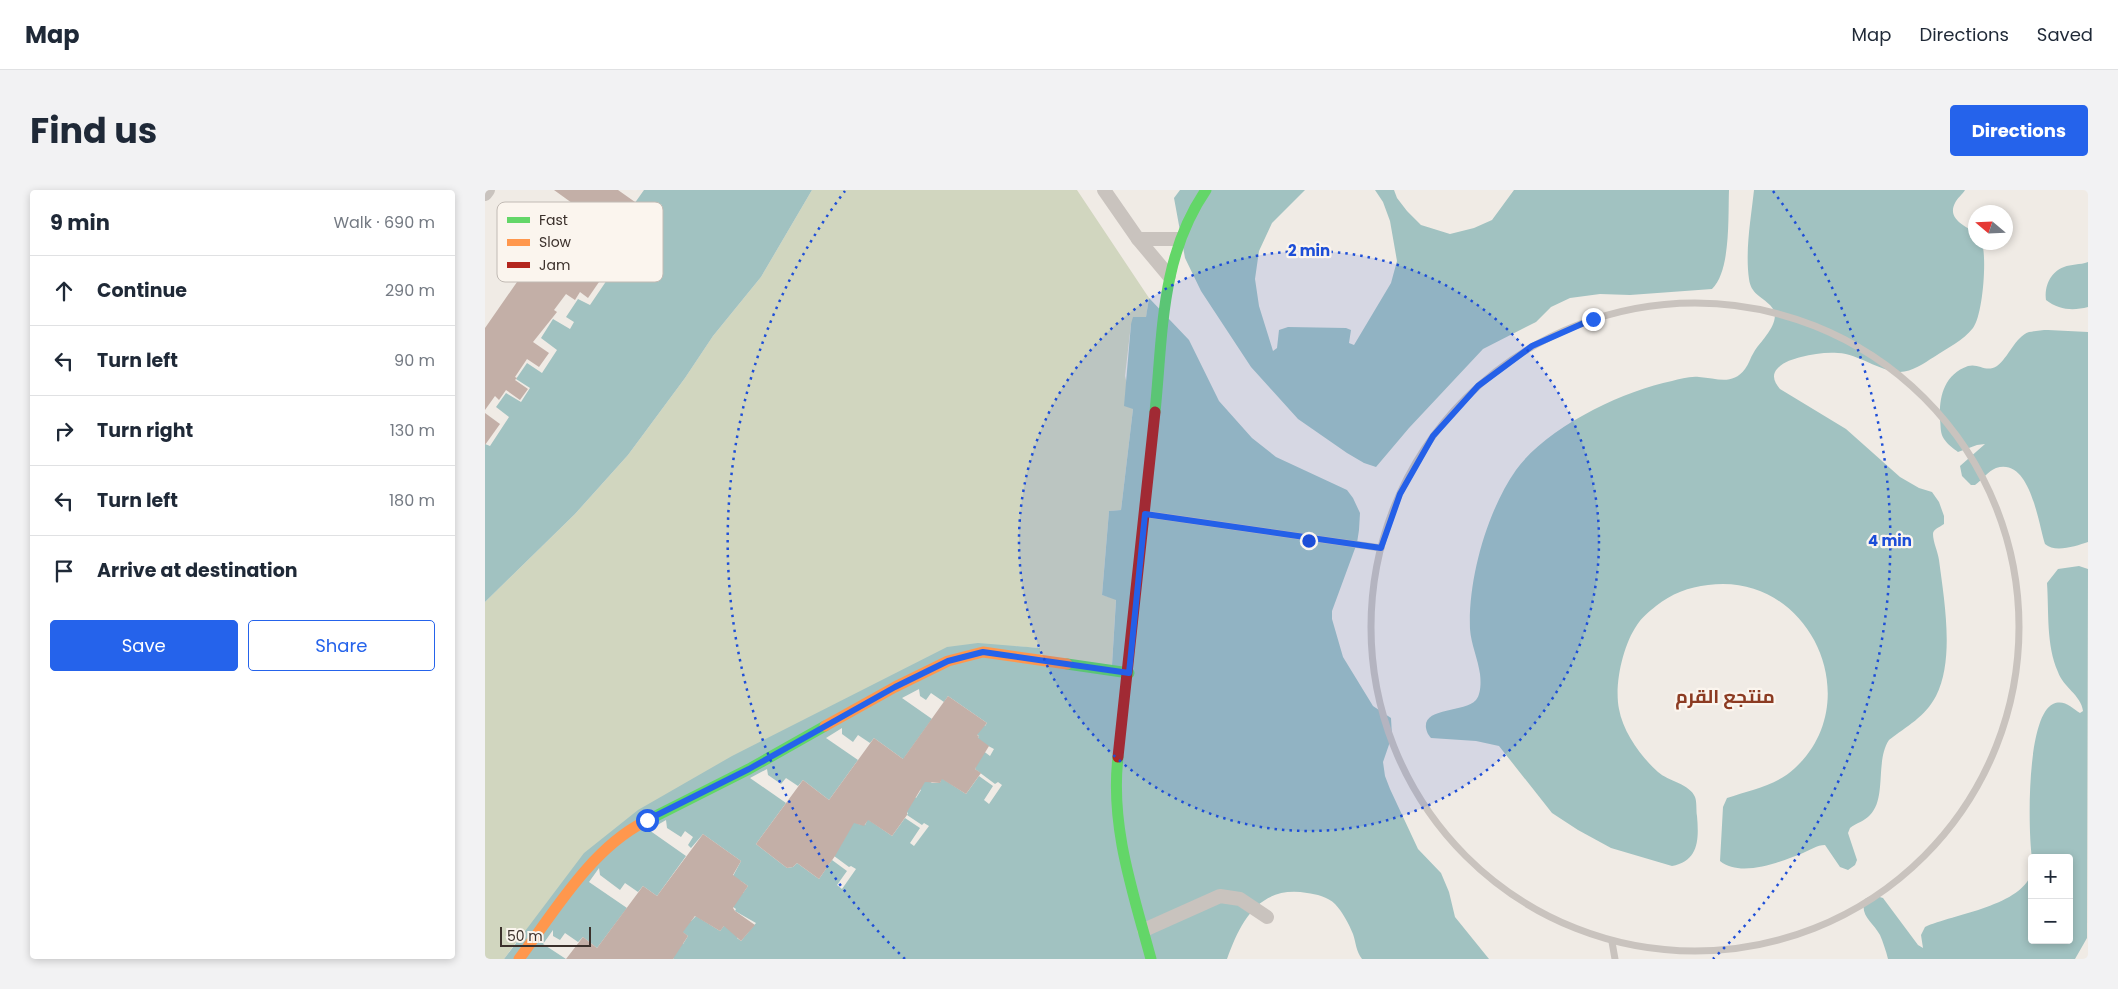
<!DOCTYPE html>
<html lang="en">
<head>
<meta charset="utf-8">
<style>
  body { margin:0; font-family:Poppins,Cairo,sans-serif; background:#f2f2f3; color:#1f2937 }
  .controls { position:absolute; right:15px; bottom:15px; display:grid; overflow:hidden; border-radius:5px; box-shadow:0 2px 8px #0003 }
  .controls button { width:45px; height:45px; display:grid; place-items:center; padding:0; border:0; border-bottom:1px solid #e0e1e3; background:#fff; color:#1f2937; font:25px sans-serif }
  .compass { position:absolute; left:1483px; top:15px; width:45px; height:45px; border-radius:50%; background:#fff; box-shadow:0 2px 8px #0003; rotate:289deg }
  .scale { position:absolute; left:15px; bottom:12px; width:91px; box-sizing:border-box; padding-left:5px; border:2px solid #3b302b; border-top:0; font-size:14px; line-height:18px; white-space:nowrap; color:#3b302b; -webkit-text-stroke:4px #fbf5ee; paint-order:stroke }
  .stop { position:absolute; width:15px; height:15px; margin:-11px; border:4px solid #2563eb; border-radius:50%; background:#fff }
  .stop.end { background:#2563eb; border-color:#fff; box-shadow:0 1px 5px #0008 }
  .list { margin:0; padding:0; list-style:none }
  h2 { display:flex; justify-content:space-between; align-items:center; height:65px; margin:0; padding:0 20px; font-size:21px }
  h2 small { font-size:16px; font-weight:400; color:#747a83 }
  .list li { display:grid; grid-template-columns:32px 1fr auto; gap:15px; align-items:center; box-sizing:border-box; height:70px; padding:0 20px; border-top:1px solid #e0e1e3 }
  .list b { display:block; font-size:19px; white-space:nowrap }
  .list em { font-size:16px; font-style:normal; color:#747a83 }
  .actions { display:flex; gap:10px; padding:15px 20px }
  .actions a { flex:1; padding:11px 0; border:1px solid #2563eb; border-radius:5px; text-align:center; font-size:18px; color:#2563eb }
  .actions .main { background:#2563eb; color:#fff }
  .icon { flex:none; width:28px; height:28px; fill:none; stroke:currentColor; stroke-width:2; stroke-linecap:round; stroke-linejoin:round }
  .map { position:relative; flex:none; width:1603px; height:769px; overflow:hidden; border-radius:5px }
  header { display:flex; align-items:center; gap:30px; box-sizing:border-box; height:70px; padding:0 25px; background:#fff; border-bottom:1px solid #e0e1e3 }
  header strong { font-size:24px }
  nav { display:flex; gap:28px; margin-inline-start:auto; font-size:18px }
  .intro { display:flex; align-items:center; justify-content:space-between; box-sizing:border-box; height:120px; padding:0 30px }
  h1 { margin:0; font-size:35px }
  .button { padding:12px 22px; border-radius:5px; background:#2563eb; color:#fff; font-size:18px; font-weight:700 }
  main { display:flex; gap:30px; padding:0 30px }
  aside { flex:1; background:#fff; border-radius:5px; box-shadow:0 2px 8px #0003 }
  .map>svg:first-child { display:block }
  .green { fill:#d1d6bf }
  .water { fill:#a1c2c1 }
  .pier { fill:#f0ebe5 }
  .building { fill:#c3afa7 }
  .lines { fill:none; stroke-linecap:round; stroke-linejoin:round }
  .lane { stroke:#c9c3be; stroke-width:7 }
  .street { stroke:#c9c3be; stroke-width:14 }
  .fast { stroke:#63d668; stroke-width:11 }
  .slow { stroke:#ff974d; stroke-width:11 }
  .jam { stroke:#b3261e; stroke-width:11 }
  .route { stroke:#2563eb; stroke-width:6 }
  .ring { fill:none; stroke:#1d4ed8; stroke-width:2.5; stroke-dasharray:2.5 5 }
  .labels { text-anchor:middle; stroke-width:4.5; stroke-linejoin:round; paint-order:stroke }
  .neighbourhood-label { font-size:19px; font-weight:bold; fill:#8c3b22; stroke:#fbf5ee }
  .key { fill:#fbf5ee; stroke:#c1bab4; stroke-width:1 }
  .key-label { font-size:14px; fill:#3b302b }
  .centre { fill:#1d4ed8; stroke:#fbf5ee; stroke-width:2.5 }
  .ring-label { font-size:15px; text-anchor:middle; font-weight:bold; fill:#1d4ed8; stroke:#fbf5ee; stroke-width:4.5; stroke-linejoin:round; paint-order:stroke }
</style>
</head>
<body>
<header>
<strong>Map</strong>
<nav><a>Map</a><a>Directions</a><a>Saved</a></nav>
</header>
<div class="intro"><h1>Find us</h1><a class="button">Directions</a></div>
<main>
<aside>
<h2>9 min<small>Walk · 690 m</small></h2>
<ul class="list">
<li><svg class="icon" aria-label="ahead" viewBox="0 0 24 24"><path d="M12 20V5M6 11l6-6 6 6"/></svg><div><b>Continue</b></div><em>290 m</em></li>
<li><svg class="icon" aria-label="left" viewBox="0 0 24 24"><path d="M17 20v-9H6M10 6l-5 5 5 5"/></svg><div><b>Turn left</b></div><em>90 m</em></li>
<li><svg class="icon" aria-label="right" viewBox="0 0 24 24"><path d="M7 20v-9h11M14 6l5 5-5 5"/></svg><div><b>Turn right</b></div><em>130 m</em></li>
<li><svg class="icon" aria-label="left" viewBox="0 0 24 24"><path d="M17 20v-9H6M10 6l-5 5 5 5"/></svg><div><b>Turn left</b></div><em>180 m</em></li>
<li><svg class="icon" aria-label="arrive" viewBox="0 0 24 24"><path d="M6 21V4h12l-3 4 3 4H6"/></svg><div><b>Arrive at destination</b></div></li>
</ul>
<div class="actions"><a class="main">Save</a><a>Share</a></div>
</aside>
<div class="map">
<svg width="1603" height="769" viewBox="0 0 1603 769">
  <rect width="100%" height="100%" fill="#f0ebe5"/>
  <polygon class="green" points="327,0 592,0 664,108 661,128 646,134 640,186 648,219 636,320 624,321 617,405 631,409 627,475 555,468 555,458 528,456 37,744 19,769 0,769 0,412 90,324 143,265 200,188 228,146 276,87"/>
  <g class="water">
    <polygon points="159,0 327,0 276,87 228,146 200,188 143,265 90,324 0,412 0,254 5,256 24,227 11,217 21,203 36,212 45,198 31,189 42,173 57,183 72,160 56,148 68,129 85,139 89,132 81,127 93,109 105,115 124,87 109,75 120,60 136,69 139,63 129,55 136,46 130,41"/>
    <path d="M695,0H820L787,33L774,61L770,89L774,116L788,161L792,158L794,140L803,137L861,138L866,140L864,153L869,155L906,93L912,71L905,31L898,12L890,0H909L912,8L922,21L936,35L965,44L989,38L1007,30L1029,0H1244C1243,26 1246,81 1227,99L1145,105L1115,104L1085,108L1066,117L1051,132L998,159L924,238L891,277L879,273L862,263L813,229L766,177L716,101L700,68L689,8Z"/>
    <path d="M1269,0H1480C1478,4 1472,8 1470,13C1462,28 1479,36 1490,42V52L1497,53C1502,68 1498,125 1488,138C1478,151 1462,158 1449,167C1439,173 1427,182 1415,182C1393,181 1374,164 1353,163C1341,162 1328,164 1316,167C1308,169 1298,172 1292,179C1286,186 1290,193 1295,199L1361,239L1415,287L1434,298L1447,302L1454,312L1459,326V334C1455,337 1448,339 1448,344C1448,352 1453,362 1454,370C1459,409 1470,469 1451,506C1440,527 1422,536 1404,550C1390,571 1402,608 1385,625C1380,631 1371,633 1365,638L1363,643L1372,670L1370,675L1363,680L1355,677L1340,655C1332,655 1325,660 1318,663C1295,672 1256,688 1235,671L1238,617L1242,608C1265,600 1291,596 1310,578C1384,509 1323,381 1223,395C1204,397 1186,404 1171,416C1165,421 1156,428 1152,435C1138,455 1129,495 1134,519C1138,542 1156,567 1173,582C1183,591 1205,594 1210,607C1212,612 1211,620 1212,626C1214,649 1214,671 1187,676L1126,658L1093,640L1067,623L1014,556L991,551L946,548C943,544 942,543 941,538C938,517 979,523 991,510C996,504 996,492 995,484C993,469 986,454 985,439C983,389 1002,321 1031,280C1061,238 1137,201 1187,191C1195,189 1205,186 1214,187C1232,188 1247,196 1260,179C1264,174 1265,168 1269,162C1276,150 1300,130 1285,115C1276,106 1266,104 1264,89C1260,61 1266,28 1269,0Z"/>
    <path d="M1603,72V117C1588,121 1574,120 1561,110C1559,97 1565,82 1579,77C1586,74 1595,75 1603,72Z"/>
    <path d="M664,108L704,150L734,211L767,248L791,267L862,300L868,308L875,323L874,340L872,353L847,421V429L858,467L888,516L906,528L907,546L898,572L900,586L905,599L933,659L956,683L964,702L970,727L1004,769H877C871,761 871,753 868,744C864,734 857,721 850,714C843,707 831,704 822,703C775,695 756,730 742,769H19L99,663L153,620L247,566L462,457L493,453L555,458V468L627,475L631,410L617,405L624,321L636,320L648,219L639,216L646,134L648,127H661Z"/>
    <path d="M1563,140L1603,142V352C1591,356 1570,363 1560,354C1553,332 1545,267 1511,278C1503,281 1497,290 1490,295H1486L1477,286L1475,276L1500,254L1492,255L1473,262C1468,258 1463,255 1459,249C1455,243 1456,237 1455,230C1454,208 1458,185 1483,176C1494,173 1501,183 1512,176C1524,167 1530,147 1544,142C1550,141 1557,140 1563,140Z"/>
    <path d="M1594,376L1603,379L1602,748L1590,769H1403C1401,761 1398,752 1395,745C1388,732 1374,726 1380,709L1388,705L1398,708L1433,755L1438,758L1436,745L1440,737C1468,724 1539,716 1547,681V750H1584V668H1547C1543,641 1541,527 1568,514C1579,509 1587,518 1595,523L1598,521C1596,505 1578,497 1573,482C1561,455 1564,422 1562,393L1573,379Z"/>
  </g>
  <g class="pier">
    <polygon points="434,499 435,506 441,510 446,503 459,512 463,506 502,533 500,536 496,534 490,543 494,546 492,550 509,559 505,566 497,560 490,579 510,594 513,592 517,595 504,614 499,610 508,596 494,586 481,604 455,587 456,591 454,593 447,593 420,573 419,568 447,529 417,508"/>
    <polygon points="357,538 357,544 368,552 373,545 385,553 389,548 418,569 428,595 436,600 431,608 423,602 398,605 423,623 422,625 437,635 439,633 444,636 429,656 425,653 435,638 420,628 407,646 381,628 380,629 382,631 380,635 373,634 348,615 330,652 364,677 366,676 371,679 357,699 352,695 362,681 347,670 334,689 312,673 308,677 302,678 271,654 301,613 265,588 282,579 283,585 296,594 301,588 313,596 318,590 344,610 373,570 341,548"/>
    <polygon points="181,630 182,638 196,647 200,641 208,647 203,655 206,658 218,644 256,671 247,688 256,691 263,696 258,703 252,698 227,702 251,719 250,721 271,733 256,751 252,748 263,734 248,724 235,741 211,726 206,731 201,730 196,741 203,746 198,754 191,750 167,754 189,769 81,769 58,754 68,740 68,746 75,750 80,743 93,752 98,747 112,758 142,718 104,692 114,678 115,685 135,700 140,693 153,702 158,696 172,706 201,666 164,640"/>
  </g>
  <g class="building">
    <polygon points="69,0 133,0 150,12 134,34 131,31 129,33 128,32 114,50 121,55 113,67 109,64 97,80 114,92 103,108 95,102 90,110 81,104 69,120 72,122 48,152 64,163 54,177 42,169 30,187 32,188 30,190 43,199 35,210 21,200 14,210 10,206 0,220 0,138 87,13"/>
    <polygon points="0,223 15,234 0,255"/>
    <polygon points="463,506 502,533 492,545 494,546 493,548 504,556 490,579 496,583 481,604 457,589 455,593 440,592 422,622 422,625 407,646 383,630 379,636 369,633 350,666 334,689 312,673 308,677 302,678 271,654 318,590 344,610 389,548 418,569"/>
    <polygon points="218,644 256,671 248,685 263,696 248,718 250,721 270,735 256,751 239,736 235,741 210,726 198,742 203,746 188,769 81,769 98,747 112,758 158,696 172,706"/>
  </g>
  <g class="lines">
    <g class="lane">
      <circle cx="1210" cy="437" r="324"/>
      <polyline points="661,324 896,358"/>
      <polyline points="1127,752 1130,769"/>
    </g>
    <g class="street">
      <polyline points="619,0 653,49 684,86"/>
      <polyline points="0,4 3,0"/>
      <polyline points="653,49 693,49"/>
      <polyline points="659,740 735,706 755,709 782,727"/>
    </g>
    <g class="fast">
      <path d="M670,222C678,144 675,67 721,0"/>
      <polyline points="582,474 644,483"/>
      <path d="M633,567C625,637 648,702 666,769"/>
      <polyline points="159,632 264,579 340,536"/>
    </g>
    <g class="slow">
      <polyline points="340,536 410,497 463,471 498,462 582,474"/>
      <path d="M34,769C69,722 106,659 159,632"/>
    </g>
    <polyline class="jam" points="633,567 670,222"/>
  </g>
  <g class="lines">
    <polyline class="route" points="162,630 264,579 410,497 463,471 498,462 644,483 660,324 896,358 915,304 948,246 993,196 1047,156 1108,129"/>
  </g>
  <circle cx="824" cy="351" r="290" fill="#1d4ed8" fill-opacity=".12"/>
  <g class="ring">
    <circle cx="824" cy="351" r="290"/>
    <path d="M420 769A581 581 0 0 1 360 1M1288 1A581 581 0 0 1 1228 769"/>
  </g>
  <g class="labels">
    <g class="neighbourhood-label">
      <text x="1240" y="513">منتجع القرم</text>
    </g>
  </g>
  <rect x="12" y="12" width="166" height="80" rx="8" class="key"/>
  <rect x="22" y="27" width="23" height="6" fill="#63d668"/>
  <rect x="22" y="49" width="23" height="7" fill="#ff974d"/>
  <rect x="22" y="72" width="23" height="6" fill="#b3261e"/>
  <g class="key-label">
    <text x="54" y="35">Fast</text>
    <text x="54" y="57">Slow</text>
    <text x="54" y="80">Jam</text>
  </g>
  <circle cx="824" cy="351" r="8" class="centre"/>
  <g class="ring-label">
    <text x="824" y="66">2 min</text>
    <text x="1405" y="356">4 min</text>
  </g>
</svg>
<div class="controls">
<button>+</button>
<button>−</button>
</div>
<svg class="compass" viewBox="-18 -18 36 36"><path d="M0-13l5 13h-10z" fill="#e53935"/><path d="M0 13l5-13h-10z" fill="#747a83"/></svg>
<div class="scale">50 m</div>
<div class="stop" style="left:162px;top:630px"></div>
<div class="stop end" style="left:1108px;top:129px"></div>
</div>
</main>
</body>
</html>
